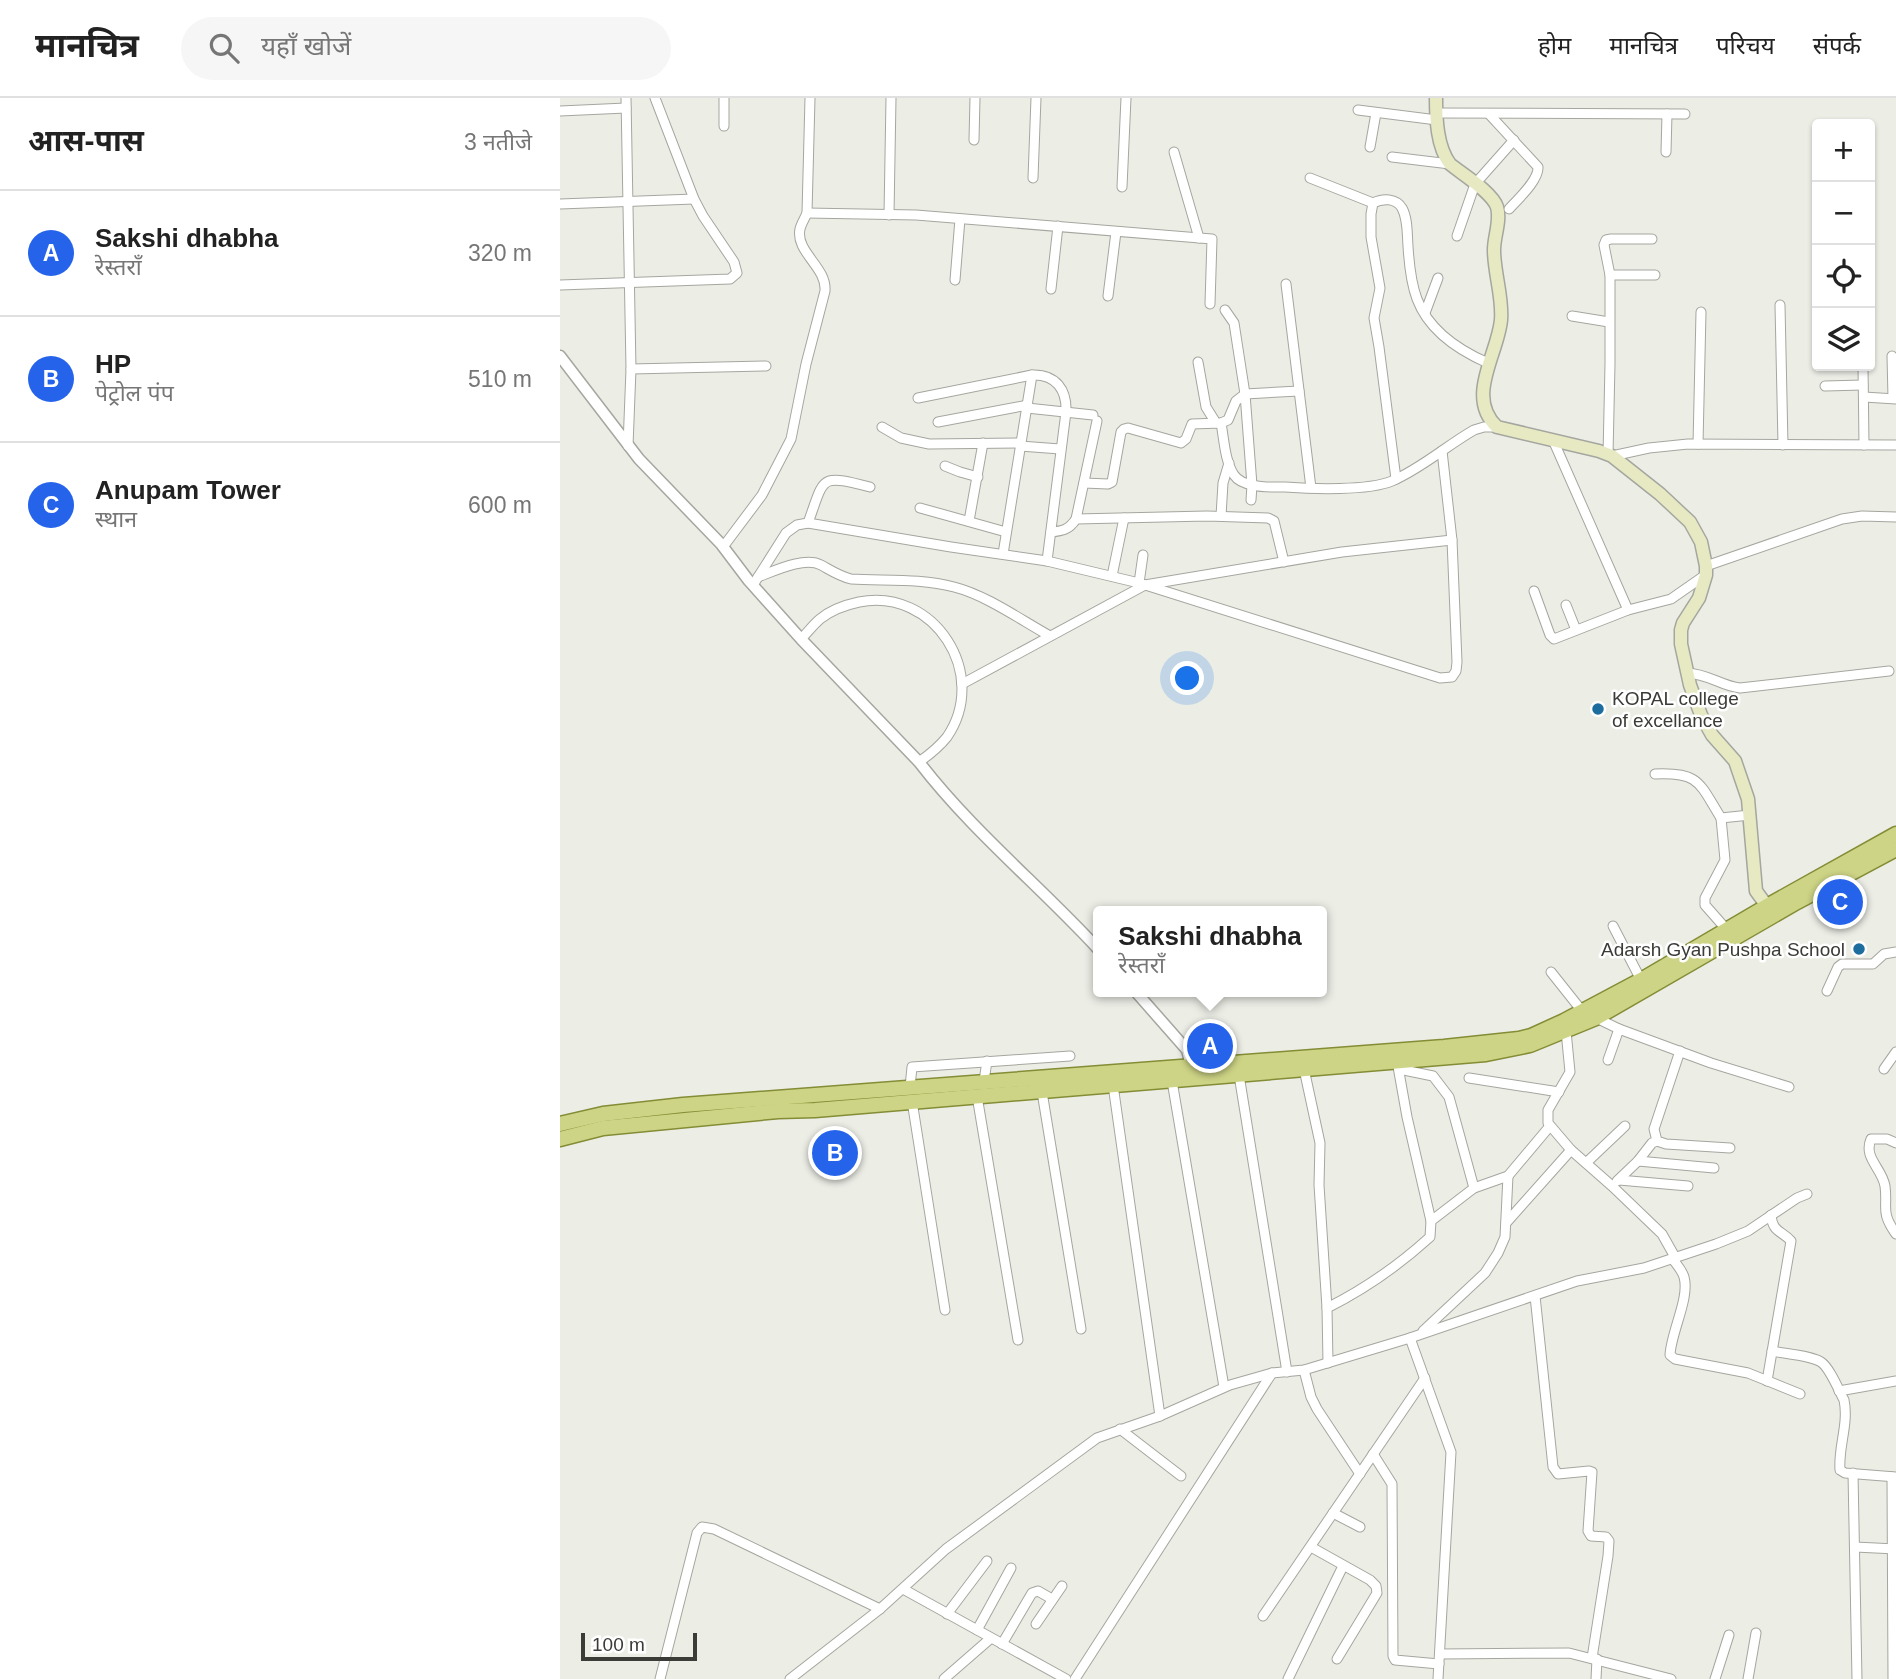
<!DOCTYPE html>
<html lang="hi">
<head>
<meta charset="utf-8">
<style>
  body { margin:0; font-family:Helvetica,"Noto Sans Devanagari",sans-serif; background:#f6f6f6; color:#222 }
  .controls { position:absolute; right:21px; top:21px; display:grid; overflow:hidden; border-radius:7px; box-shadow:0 2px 5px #0004 }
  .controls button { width:63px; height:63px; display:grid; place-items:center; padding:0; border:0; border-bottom:2px solid #e0e0e0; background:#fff; color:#222; font:35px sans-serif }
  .scale { position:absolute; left:21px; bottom:18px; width:116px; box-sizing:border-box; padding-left:7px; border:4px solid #3b3b38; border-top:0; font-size:19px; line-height:24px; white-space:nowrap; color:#3b3b38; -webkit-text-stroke:5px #fff; paint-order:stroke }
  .you { position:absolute; left:628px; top:581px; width:24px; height:24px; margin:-18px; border:5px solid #fff; border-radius:50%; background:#1a73e8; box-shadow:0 0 0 10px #1a73e833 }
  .badge { display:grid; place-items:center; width:46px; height:46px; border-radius:50%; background:#2563eb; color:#fff; font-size:23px; font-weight:700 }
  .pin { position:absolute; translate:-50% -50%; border:4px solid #fff; box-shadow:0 2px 7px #0006 }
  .popup { position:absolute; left:533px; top:808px; width:234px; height:91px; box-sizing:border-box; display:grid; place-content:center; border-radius:7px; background:#fff; filter:drop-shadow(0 2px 5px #0005); font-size:23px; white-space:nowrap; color:#767676 }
  .popup b { font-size:26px; color:#222 }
  .popup::after { content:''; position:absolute; left:50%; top:100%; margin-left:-14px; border:14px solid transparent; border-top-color:#fff }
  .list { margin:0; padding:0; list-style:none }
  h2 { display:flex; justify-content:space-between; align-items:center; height:91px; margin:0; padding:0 28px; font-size:30px }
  h2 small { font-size:23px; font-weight:400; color:#767676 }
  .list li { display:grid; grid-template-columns:46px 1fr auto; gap:21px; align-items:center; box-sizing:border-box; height:126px; padding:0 28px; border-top:2px solid #e0e0e0 }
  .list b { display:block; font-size:26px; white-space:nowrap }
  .list p { margin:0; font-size:23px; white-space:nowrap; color:#767676 }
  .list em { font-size:23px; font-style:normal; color:#767676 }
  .icon { flex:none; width:38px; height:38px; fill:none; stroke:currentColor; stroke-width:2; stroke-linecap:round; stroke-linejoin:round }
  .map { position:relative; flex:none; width:1336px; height:1581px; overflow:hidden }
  header { display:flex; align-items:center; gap:42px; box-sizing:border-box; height:98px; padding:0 35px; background:#fff; border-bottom:2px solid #e0e0e0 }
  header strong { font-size:33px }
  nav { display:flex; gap:38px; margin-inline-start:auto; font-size:24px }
  .search { width:490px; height:63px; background:#f6f6f6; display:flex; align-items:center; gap:18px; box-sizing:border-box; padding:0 24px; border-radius:38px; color:#767676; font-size:26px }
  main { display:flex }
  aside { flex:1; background:#fff }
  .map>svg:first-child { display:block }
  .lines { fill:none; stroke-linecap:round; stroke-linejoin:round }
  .minor-casing { stroke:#a5a69f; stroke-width:11 }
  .tertiary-casing { stroke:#a5a69f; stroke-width:13 }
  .secondary-casing { stroke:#a5a69f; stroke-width:15 }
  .primary-casing { stroke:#848c35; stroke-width:17 }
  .minor { stroke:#fff; stroke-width:9 }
  .tertiary { stroke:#fff; stroke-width:10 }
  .secondary { stroke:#e6e9c2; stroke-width:12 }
  .primary { stroke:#cdd485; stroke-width:14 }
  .poi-dot { fill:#1d6d9f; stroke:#fff; stroke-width:2.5 }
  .labels { text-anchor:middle; stroke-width:5; stroke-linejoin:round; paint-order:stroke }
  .poi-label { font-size:19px; fill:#3b3b38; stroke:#fff; text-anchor:start }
</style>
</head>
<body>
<header>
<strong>मानचित्र</strong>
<div class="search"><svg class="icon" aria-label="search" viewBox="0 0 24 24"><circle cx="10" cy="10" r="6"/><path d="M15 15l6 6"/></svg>यहाँ खोजें</div>
<nav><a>होम</a><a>मानचित्र</a><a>परिचय</a><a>संपर्क</a></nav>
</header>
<main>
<aside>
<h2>आस-पास<small>3 नतीजे</small></h2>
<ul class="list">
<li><span class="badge">A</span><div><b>Sakshi dhabha</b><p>रेस्तराँ</p></div><em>320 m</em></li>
<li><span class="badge">B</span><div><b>HP</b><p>पेट्रोल पंप</p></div><em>510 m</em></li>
<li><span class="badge">C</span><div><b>Anupam Tower</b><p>स्थान</p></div><em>600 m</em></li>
</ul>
</aside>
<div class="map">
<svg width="1336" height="1581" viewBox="0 0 1336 1581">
  <rect width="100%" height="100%" fill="#eceee6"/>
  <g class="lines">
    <g class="minor-casing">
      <g id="minor">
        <polyline points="66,0 71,271 68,348"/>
        <polyline points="164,0 164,28"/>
        <polyline points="798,12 877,22"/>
        <polyline points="0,13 66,10"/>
        <polyline points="876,15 1125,16"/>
        <path d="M929,16L978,69C979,82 958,101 949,111"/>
        <polyline points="414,42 415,0"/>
        <polyline points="810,49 816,15"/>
        <polyline points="614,54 639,140"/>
        <polyline points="1106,54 1107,16"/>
        <polyline points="832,59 890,66"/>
        <polyline points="473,80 476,0"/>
        <polyline points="750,80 813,105"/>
        <polyline points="562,89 566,0"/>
        <polyline points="0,106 134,101"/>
        <polyline points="247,115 356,117 652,141 650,206"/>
        <polyline points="329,117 331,0"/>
        <polyline points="897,138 915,86 954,42"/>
        <polyline points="1050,177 1095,177"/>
        <polyline points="395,182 400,121"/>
        <polyline points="726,186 751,390"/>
        <polyline points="0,187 170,181 177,175 174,164 143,118 134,101 95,0"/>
        <polyline points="491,191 498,128"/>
        <polyline points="548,198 556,134"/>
        <polyline points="1220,207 1223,347"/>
        <polyline points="665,212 674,225 685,296 692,387 691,402"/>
        <polyline points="865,215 878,180"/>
        <polyline points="1012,218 1049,224"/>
        <polyline points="1332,258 1333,300"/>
        <polyline points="638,264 646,309 656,325"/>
        <polyline points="1303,268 1304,347"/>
        <polyline points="71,271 206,268"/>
        <polyline points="1265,288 1303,287"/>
        <polyline points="1304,299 1336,301"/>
        <path d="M358,300L472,277C496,276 507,292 506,314L487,463"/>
        <polyline points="467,310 533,317"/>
        <polyline points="378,324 468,307"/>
        <path d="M661,325C664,341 665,364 674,377C678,383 687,386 693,387C703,390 715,389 725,389C752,391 808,393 832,383C862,370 886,348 914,332L924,329H937"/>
        <polyline points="322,329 341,340 369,346 461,345"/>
        <polyline points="993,342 1068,512"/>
        <polyline points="1138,346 1141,214"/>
        <polyline points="460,348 500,351"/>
        <polyline points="1048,357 1050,266 1050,177 1044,147 1046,142 1051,141 1092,141"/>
        <polyline points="1052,358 1089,350 1128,346 1336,347"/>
        <polyline points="385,368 400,374 418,379"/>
        <path d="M836,381L819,249L814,220L820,190L811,139V116L813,105C823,100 836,100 842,110C848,121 847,136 848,148C849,165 851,185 857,201C869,233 898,252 928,265"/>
        <polyline points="524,385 548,386 552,384 561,334 564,331 568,330 621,345 626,341 632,326 661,325 668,322 676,303 685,296 739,293"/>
        <polyline points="360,410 446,434"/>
        <polyline points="661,418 663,385 669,365"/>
        <polyline points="516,421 647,418 708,420 714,423 724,464"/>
        <polyline points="409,423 423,345"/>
        <path d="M248,425C265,378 259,376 310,389"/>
        <path d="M491,434C502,433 509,432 516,421L537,323"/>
        <path d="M163,449L202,397L231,341L246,266L265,193C267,169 235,154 240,131C241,126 245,120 247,115L250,0"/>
        <polyline points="443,456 472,277"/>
        <polyline points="1146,468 1282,421 1302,418 1336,419"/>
        <polyline points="552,478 564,420"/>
        <path d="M198,479C214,473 245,458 261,467C272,473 279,478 291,481C325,483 361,480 394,489C426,497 461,522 490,538"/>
        <polyline points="579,485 583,457"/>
        <polyline points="193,487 226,435 237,427 248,425 391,449 487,463 579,485 880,580 892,579 896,573 897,564 892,442 882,353"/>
        <polyline points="974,493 990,537 994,541 1068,512 1111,501 1144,478"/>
        <polyline points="1006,507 1016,532"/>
        <path d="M241,541C247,535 253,527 260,521C271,512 285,507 299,504C374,489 430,576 387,639C379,649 369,657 359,664"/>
        <path d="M1127,575C1149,576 1161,588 1180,590L1329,573"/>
        <polyline points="402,586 585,487 782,454 892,442"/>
        <path d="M1095,676C1140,674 1139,685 1161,720L1190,717"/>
        <polyline points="1161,720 1165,762 1145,800 1145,807 1167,832"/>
        <polyline points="1053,828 1081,882"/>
        <polyline points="991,874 1022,913 1059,931 1151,965 1229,989"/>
        <polyline points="1267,893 1278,869 1282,866 1313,866 1324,856 1336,854"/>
        <polyline points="1006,933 1010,974 988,1012 988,1025 1011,1052 1052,1088 1102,1136 1115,1159"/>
        <polyline points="1120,953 1094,1031 1097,1043 1106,1046 1170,1050"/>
        <polyline points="1048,962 1059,931"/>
        <polyline points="837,963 847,1019 871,1123"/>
        <polyline points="744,971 760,1045 759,1087 767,1210"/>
        <polyline points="839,971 873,978 889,999 914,1090"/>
        <polyline points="1324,971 1336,954"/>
        <polyline points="679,977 727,1274"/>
        <polyline points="909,980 999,994"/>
        <polyline points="424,983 427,963"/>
        <polyline points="612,983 664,1289"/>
        <polyline points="553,987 600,1318"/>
        <polyline points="350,989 352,969 510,958"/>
        <polyline points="482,994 521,1231"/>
        <polyline points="417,998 458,1242"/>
        <polyline points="352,1003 385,1212"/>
        <path d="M1336,1045L1327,1041H1311C1303,1060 1322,1070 1325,1088C1328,1111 1320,1113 1336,1136"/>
        <polyline points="1078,1063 1154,1070"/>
        <polyline points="1026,1065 1065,1028"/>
        <polyline points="1059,1082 1128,1088"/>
        <polyline points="1057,1083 1078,1063 1092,1045 1097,1043"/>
        <polyline points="946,1125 1011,1052"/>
        <path d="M1112,1160C1116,1166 1122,1172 1124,1179C1130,1200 1111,1234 1110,1257L1115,1261L1188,1275L1240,1296"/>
        <polyline points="975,1198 993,1369 998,1376 1029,1373 1032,1374 1028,1433 1031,1438 1046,1439 1049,1443 1048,1458 1032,1560"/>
        <polyline points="863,1233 925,1175 938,1155 945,1139 948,1078"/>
        <polyline points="850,1240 891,1354 878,1581"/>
        <path d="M1212,1253C1225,1256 1250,1257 1261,1264C1270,1270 1279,1293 1284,1302C1289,1326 1278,1349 1280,1372L1285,1375L1336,1379"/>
        <path d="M768,1265L767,1210C805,1191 838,1168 870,1139L871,1123L914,1090L948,1078L990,1028"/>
        <polyline points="744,1272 751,1299 757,1311 800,1376"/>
        <path d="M1207,1283L1231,1143C1221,1132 1213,1135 1211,1117"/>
        <polyline points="1279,1293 1336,1283"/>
        <polyline points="560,1331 621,1378"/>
        <polyline points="813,1356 832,1386 833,1558 835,1562 879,1566"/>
        <polyline points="1293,1375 1297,1581"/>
        <polyline points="1332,1379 1333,1581"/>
        <polyline points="773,1415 800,1429"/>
        <polyline points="751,1449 810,1482 816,1488 817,1495 777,1561"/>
        <polyline points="1295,1449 1336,1451"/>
        <polyline points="343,1491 506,1581"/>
        <polyline points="387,1516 427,1463"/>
        <polyline points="703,1518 865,1280"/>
        <polyline points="476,1526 502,1488"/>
        <polyline points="417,1532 451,1470"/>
        <polyline points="442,1546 472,1495 478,1493 492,1501"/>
        <polyline points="880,1556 1009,1555 1111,1581"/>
        <polyline points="100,1581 137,1435 142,1429 154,1431 320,1511"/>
        <polyline points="230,1581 320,1511 386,1451 537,1340 600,1318 670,1287 712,1275 744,1272 850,1240 1017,1183 1084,1170 1156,1146 1188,1133 1237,1100 1247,1096"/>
        <polyline points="384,1581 431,1540"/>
        <polyline points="515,1581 712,1275"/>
        <polyline points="728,1581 783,1468"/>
        <polyline points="1036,1581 1037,1561"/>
        <polyline points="1155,1581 1169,1537"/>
        <polyline points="1188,1581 1196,1535"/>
      </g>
    </g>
    <g class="tertiary-casing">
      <g id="tertiary">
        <path d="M0,258L79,361L161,446L189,483L241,541L359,664C412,733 480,788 538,851"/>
        <polyline points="576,894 627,952 633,975"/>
      </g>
    </g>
    <g class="secondary-casing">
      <path id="secondary" d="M876,0C876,21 877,49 890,66C902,76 932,94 937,109C941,123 934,138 934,152C934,175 943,199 941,222C938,256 905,299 937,329L1039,353L1052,358L1100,396L1130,424L1141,444L1146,468V477L1139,500L1123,525L1121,532V546L1130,587L1141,617L1152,637L1175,663L1188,701L1196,793L1207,808"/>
    </g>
    <g class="primary-casing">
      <g id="primary">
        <polyline points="0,1026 43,1016 123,1007 884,949 959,941 971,938 1004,923 1081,882 1207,808 1336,736"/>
        <polyline points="0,1041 43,1030 218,1013 255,1012 926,956 970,947 1036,920 1237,804 1336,751"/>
      </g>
    </g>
    <use href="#minor" class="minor"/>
    <use href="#tertiary" class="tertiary"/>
    <use href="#secondary" class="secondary"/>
    <use href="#primary" class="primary"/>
  </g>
  <g class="poi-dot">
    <circle cx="1038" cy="611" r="7"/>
    <circle cx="1299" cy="851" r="7"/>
  </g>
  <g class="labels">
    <g class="poi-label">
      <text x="1052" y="607">KOPAL college<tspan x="1052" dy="22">of excellance</tspan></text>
      <text x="1285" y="858" text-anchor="end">Adarsh Gyan Pushpa School</text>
    </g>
  </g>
</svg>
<div class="controls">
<button>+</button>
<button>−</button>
<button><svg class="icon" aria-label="locate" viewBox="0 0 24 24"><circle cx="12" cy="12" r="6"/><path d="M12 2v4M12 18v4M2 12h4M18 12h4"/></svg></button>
<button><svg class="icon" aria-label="layers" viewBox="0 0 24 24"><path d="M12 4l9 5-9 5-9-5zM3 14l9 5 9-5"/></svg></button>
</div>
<div class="scale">100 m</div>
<div class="you"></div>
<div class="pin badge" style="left:650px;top:948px">A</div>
<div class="popup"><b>Sakshi dhabha</b>रेस्तराँ</div>
<div class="pin badge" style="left:275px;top:1055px">B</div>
<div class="pin badge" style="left:1280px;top:804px">C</div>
</div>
</main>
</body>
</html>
